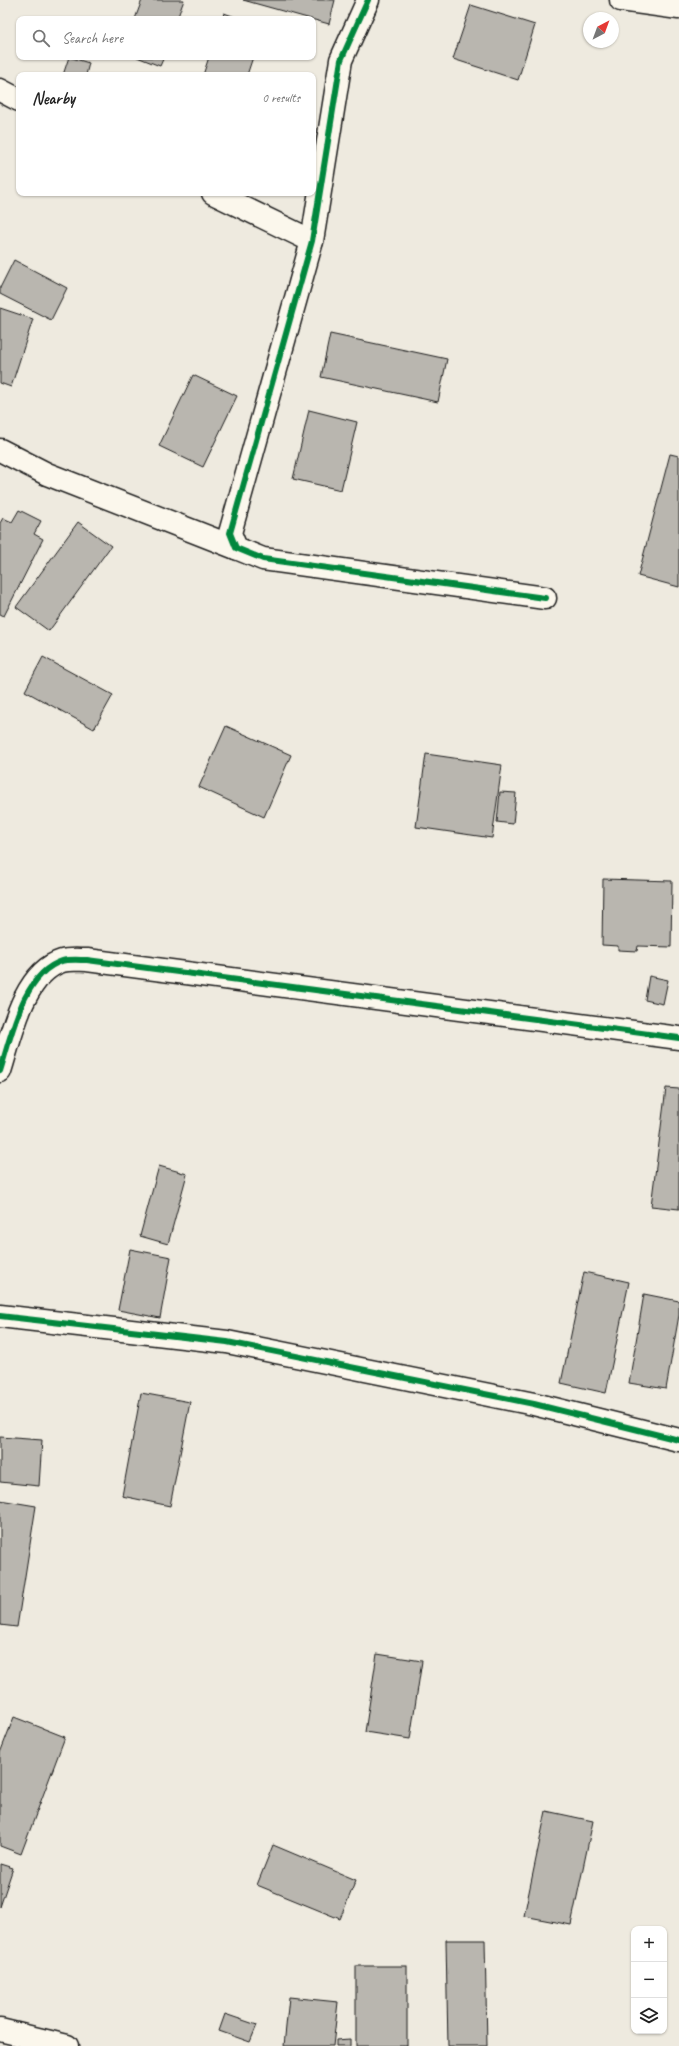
<!DOCTYPE html>
<html lang="en">
<head>
<meta charset="utf-8">
<style>
  body { margin:0; font-family:Caveat,sans-serif; background:#f6f6f6; color:#222 }
  .controls { position:absolute; right:12px; bottom:12px; display:grid; overflow:hidden; border-radius:8px; box-shadow:0 1px 3px #0004 }
  .controls button { width:36px; height:36px; display:grid; place-items:center; padding:0; border:0; border-bottom:1px solid #e0e0e0; background:#fff; color:#222; font:20px sans-serif }
  .compass { position:absolute; left:583px; top:12px; width:36px; height:36px; border-radius:50%; background:#fff; box-shadow:0 1px 3px #0004; rotate:41deg }
  .list { margin:0; padding:0; list-style:none }
  h2 { display:flex; justify-content:space-between; align-items:center; height:52px; margin:0; padding:0 16px; font-size:17px }
  h2 small { font-size:13px; font-weight:400; color:#767676 }
  .icon { flex:none; width:22px; height:22px; fill:none; stroke:currentColor; stroke-width:2; stroke-linecap:round; stroke-linejoin:round }
  .map { position:relative; flex:none; width:679px; height:2046px; overflow:hidden }
  .search { position:absolute; background:#fff; box-shadow:0 1px 3px #0004; left:16px; top:16px; width:300px; height:44px; display:flex; align-items:center; gap:10px; box-sizing:border-box; padding:0 14px; border-radius:8px; color:#767676; font-size:15px }
  .panel { position:absolute; background:#fff; box-shadow:0 1px 3px #0004; left:16px; top:72px; width:300px; height:124px; border-radius:8px }
  .map>svg:first-child { display:block }
  .building { fill:#b9b6af; stroke:#1c1c1c }
  .lines { fill:none; stroke-linecap:round; stroke-linejoin:round }
  .minor-casing { stroke:#1c1c1c; stroke-width:25 }
  .minor { stroke:#fbf7ec; stroke-width:22 }
  .cycleway-casing { stroke:#fbf7ec; stroke-width:8 }
  .cycleway { stroke:#00873e; stroke-width:6 }
</style>
</head>
<body>
<div class="map">
<svg width="679" height="2046" viewBox="0 0 679 2046">
  <rect width="100%" height="100%" fill="#eeeadf"/>
  <filter id="ink" filterUnits="userSpaceOnUse"><feTurbulence type="fractalNoise" baseFrequency=".025" numOctaves="2"/><feDisplacementMap in="SourceGraphic" scale="8" xChannelSelector="R" yChannelSelector="G"/><feConvolveMatrix kernelMatrix="1 2 1 2 8 2 1 2 1" color-interpolation-filters="sRGB"/></filter>
  <g filter="url(#ink)">
    <g class="building">
      <polygon points="142,0 184,0 177,19 135,19"/>
      <polygon points="243,0 335,0 329,24"/>
      <polygon points="471,5 535,25 518,80 453,59"/>
      <polygon points="224,13 241,19 222,19"/>
      <polygon points="69,57 89,63 86,75 63,75"/>
      <polygon points="137,57 164,57 160,66"/>
      <polygon points="209,57 253,57 247,75 203,75"/>
      <polygon points="14,260 67,288 51,320 0,294 0,288"/>
      <polygon points="0,308 33,319 11,387 0,383"/>
      <polygon points="330,334 447,359 438,402 321,377"/>
      <polygon points="193,375 237,396 203,467 159,446"/>
      <polygon points="309,410 357,422 341,490 293,479"/>
      <polygon points="670,454 679,456 679,587 638,576"/>
      <polygon points="19,510 41,521 34,534 43,539 4,616 0,614 0,523 3,518 12,522"/>
      <polygon points="78,522 111,546 49,631 16,607"/>
      <polygon points="43,657 113,695 94,729 25,691"/>
      <polygon points="226,726 291,755 264,817 199,787"/>
      <polygon points="426,754 502,765 492,838 416,827"/>
      <polygon points="500,792 516,793 513,824 497,822"/>
      <polygon points="603,879 672,881 671,947 638,946 637,951 618,950 618,946 602,945"/>
      <polygon points="649,976 668,980 663,1004 645,1000"/>
      <polygon points="666,1088 679,1089 679,1209 651,1206"/>
      <polygon points="159,1166 187,1174 168,1244 140,1236"/>
      <polygon points="130,1249 171,1257 160,1318 118,1310"/>
      <polygon points="584,1272 629,1282 606,1393 561,1383"/>
      <polygon points="644,1294 679,1301 679,1315 666,1389 629,1383"/>
      <polygon points="141,1393 190,1402 170,1506 122,1496"/>
      <polygon points="0,1437 42,1440 39,1486 0,1482"/>
      <polygon points="0,1500 36,1506 17,1627 0,1625"/>
      <polygon points="377,1654 422,1661 410,1739 365,1732"/>
      <polygon points="14,1717 65,1737 21,1854 0,1846 0,1753"/>
      <polygon points="546,1811 593,1821 571,1925 524,1916"/>
      <polygon points="273,1845 356,1880 340,1919 257,1885"/>
      <polygon points="0,1864 13,1868 0,1907"/>
      <polygon points="446,1940 485,1940 487,2046 448,2046"/>
      <rect x="356" y="1966" width="51" height="80"/>
      <polygon points="289,1997 338,2002 333,2046 284,2046"/>
      <polygon points="225,2014 257,2025 250,2042 219,2031"/>
      <polygon points="350,2039 350,2046 336,2046 336,2040"/>
    </g>
    <g class="lines">
      <g class="minor-casing">
        <g id="minor">
          <polyline points="368,0 341,60 312,241 230,533 236,548 263,559 545,598"/>
          <polyline points="621,0 679,8"/>
          <polyline points="0,90 19,100"/>
          <polyline points="213,193 312,241"/>
          <polyline points="0,450 47,474 236,548"/>
          <path d="M0,1071C11,1037 23,973 62,961C69,959 79,960 87,960L679,1038"/>
          <polyline points="0,1316 227,1342 534,1404 679,1440"/>
          <polyline points="0,2030 67,2046"/>
        </g>
      </g>
      <use href="#minor" class="minor"/>
      <g class="cycleway-casing">
        <g id="cycleway">
          <polyline points="368,0 341,60 312,241 230,533 236,548 263,559 545,598"/>
          <path d="M0,1071C11,1037 23,973 62,961C69,959 79,960 87,960L679,1038"/>
          <polyline points="0,1316 227,1342 534,1404 679,1440"/>
        </g>
      </g>
      <use href="#cycleway" class="cycleway"/>
    </g>
  </g>
</svg>
<div class="controls">
<button>+</button>
<button>−</button>
<button><svg class="icon" aria-label="layers" viewBox="0 0 24 24"><path d="M12 4l9 5-9 5-9-5zM3 14l9 5 9-5"/></svg></button>
</div>
<svg class="compass" viewBox="-18 -18 36 36"><path d="M0-13l5 13h-10z" fill="#e53935"/><path d="M0 13l5-13h-10z" fill="#767676"/></svg>
<div class="search"><svg class="icon" aria-label="search" viewBox="0 0 24 24"><circle cx="10" cy="10" r="6"/><path d="M15 15l6 6"/></svg>Search here</div>
<section class="panel">
<h2>Nearby<small>0 results</small></h2>
<ul class="list">
</ul>
</section>
</div>
</body>
</html>
